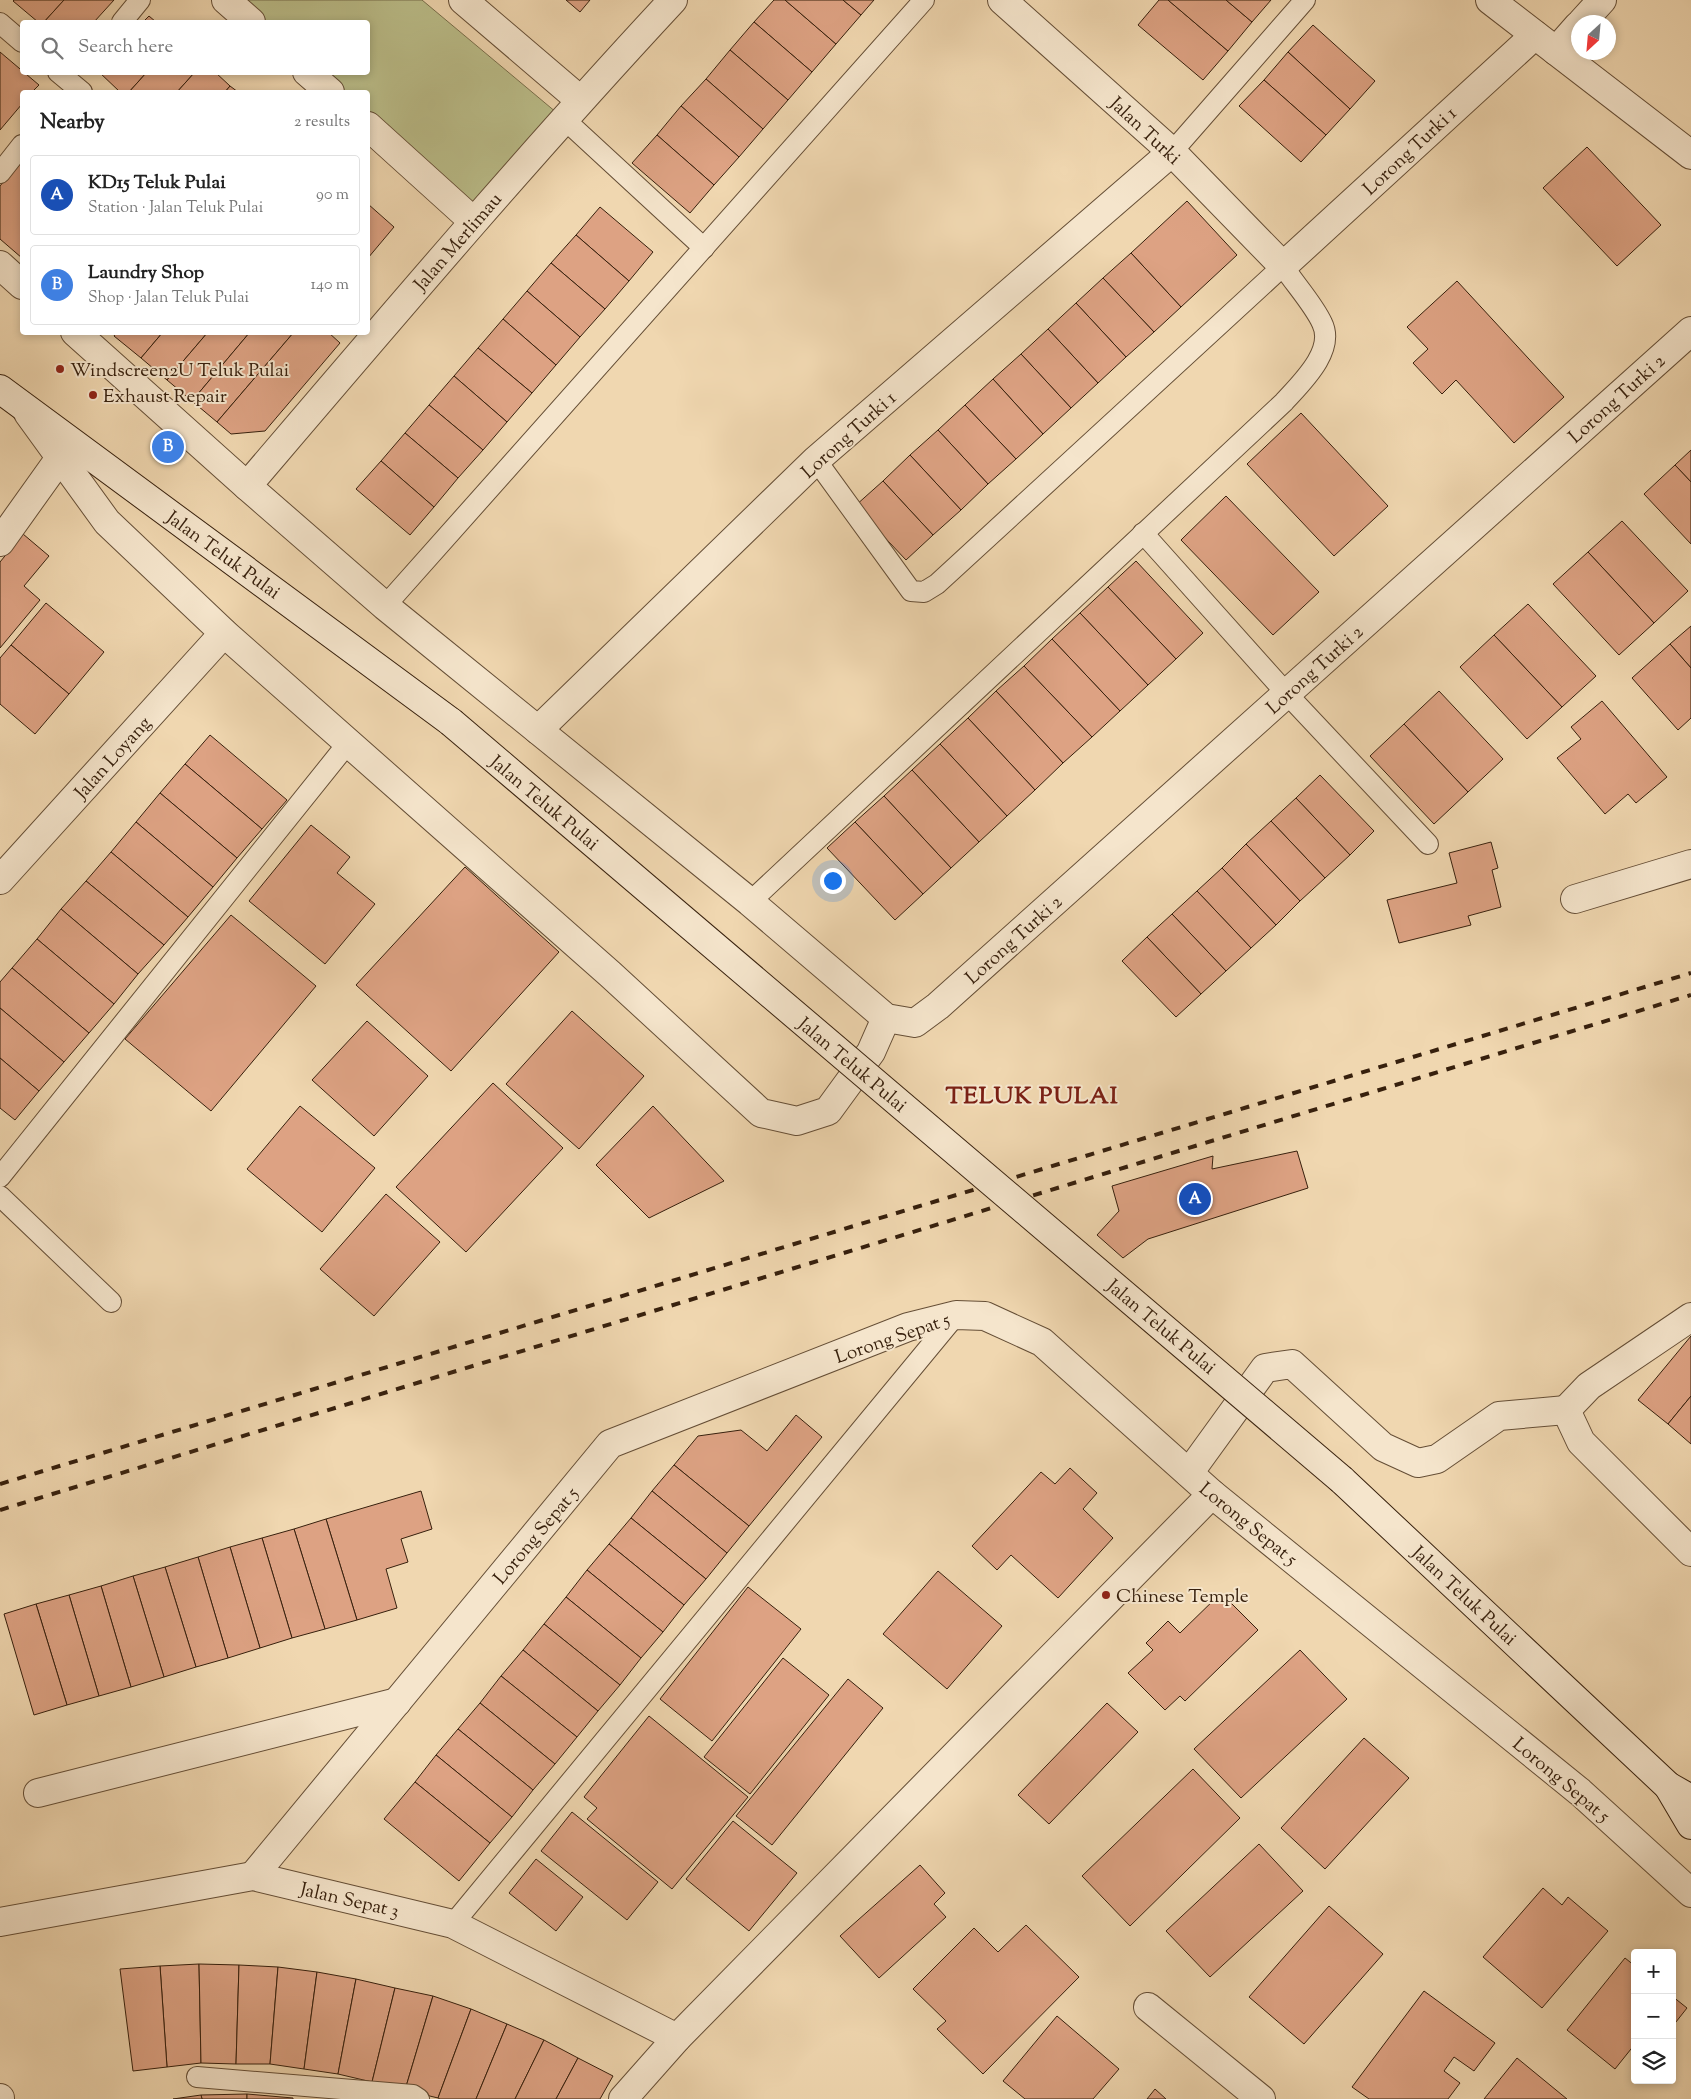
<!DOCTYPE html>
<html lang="en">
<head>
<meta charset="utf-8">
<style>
  body { margin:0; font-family:"Sorts Mill Goudy",serif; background:#f6f6f6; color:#222 }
  .controls { position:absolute; right:15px; bottom:15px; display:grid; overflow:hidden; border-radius:5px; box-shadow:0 2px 8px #0003 }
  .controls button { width:45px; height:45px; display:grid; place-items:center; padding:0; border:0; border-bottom:1px solid #e0e0e0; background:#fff; color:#222; font:25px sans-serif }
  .compass { position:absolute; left:1571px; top:15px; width:45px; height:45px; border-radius:50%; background:#fff; box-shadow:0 2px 8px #0003; rotate:206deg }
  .you { position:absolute; left:832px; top:880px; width:18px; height:18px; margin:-12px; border:4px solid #fff; border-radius:50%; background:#1a73e8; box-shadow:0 0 0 8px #1a73e833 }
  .badge { display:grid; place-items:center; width:32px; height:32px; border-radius:50%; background:#8f2418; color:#fff; font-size:16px; font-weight:700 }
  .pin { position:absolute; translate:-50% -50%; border:2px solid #fff; box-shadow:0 1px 5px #0006 }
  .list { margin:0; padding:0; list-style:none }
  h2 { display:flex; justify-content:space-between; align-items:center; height:65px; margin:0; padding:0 20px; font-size:21px }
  h2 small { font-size:16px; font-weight:400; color:#767676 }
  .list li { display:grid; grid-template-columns:32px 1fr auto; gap:15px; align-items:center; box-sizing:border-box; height:80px; margin:0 10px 10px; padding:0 10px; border:1px solid #e0e0e0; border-radius:5px }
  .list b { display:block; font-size:19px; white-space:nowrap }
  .list p { margin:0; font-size:16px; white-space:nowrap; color:#767676 }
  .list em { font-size:16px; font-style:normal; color:#767676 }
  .icon { flex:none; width:28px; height:28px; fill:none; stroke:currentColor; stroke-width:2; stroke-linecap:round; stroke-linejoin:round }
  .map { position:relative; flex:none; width:1691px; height:2099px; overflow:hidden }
  .search { position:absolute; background:#fff; box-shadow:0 2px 8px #0003; left:20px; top:20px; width:350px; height:55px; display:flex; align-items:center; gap:12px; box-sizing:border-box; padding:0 18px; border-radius:5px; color:#767676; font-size:19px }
  .panel { position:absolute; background:#fff; box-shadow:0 2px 8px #0003; left:20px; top:90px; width:350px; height:245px; border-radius:5px }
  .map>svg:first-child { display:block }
  .green { fill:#bbbe8a; stroke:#796f4c }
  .building { fill:#dda283; stroke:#37200d }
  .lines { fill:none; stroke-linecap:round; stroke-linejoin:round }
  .service-casing { stroke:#654e36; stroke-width:22 }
  .minor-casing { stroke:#654e36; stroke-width:30 }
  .secondary-casing { stroke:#37200d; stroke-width:30 }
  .service { stroke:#f5e5cc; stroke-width:20 }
  .minor { stroke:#f5e5cc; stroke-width:28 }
  .secondary { stroke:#f5e5cc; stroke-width:28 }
  .rail { stroke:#37200d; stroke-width:4; stroke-dasharray:9 9; stroke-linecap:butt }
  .secondary-bridge-casing { stroke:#37200d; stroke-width:30; stroke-linecap:butt }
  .secondary-bridge { stroke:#f5e5cc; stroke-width:28 }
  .poi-dot { fill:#8f2418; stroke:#f5e5cc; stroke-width:2 }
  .labels { text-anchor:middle; stroke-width:4; stroke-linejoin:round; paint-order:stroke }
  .street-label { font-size:19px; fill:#37200d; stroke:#f5e5cc }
  .poi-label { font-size:19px; fill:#37200d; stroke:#f5e5cc; text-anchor:start }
  .district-label { font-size:24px; font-weight:bold; letter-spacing:1px; fill:#7a1f14; stroke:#f5e5cc }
</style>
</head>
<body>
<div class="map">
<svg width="1691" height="2099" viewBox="0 0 1691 2099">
  <rect width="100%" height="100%" fill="#f0d7b0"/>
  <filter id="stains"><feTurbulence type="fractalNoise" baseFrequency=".004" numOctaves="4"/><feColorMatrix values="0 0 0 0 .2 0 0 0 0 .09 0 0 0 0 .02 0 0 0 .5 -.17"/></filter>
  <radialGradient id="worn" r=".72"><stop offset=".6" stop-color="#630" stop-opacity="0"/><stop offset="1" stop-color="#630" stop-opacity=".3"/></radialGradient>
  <polygon class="green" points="238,0 422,0 563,118 487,217 368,113 368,92 344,92 321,73 368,72 368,22 263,22"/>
  <g class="building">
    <polygon points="14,0 64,0 44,22 38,22 13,1"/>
    <polygon points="64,0 114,0 94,22 44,22"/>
    <polygon points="566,0 590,0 580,12"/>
    <polygon points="774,0 785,0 836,44 812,72 754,22"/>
    <polygon points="785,0 843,0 861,15 836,44"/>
    <polygon points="843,0 874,0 861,15"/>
    <polygon points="1159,0 1168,0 1228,51 1203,80 1138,25"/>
    <polygon points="1168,0 1226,0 1252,22 1228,51"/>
    <polygon points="1226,0 1271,0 1252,22"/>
    <polygon points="149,16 156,22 143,22"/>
    <polygon points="754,22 812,72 788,100 730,50"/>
    <polygon points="1313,25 1375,81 1350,109 1288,52"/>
    <polygon points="730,50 788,100 763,129 706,79"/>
    <polygon points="0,52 39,85 32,92 22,92 22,104 0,130"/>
    <polygon points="1288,52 1350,109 1326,135 1264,80"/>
    <polygon points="99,72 147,72 129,92 120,92"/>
    <polygon points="147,72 195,72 177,92 129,92"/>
    <polygon points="195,72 215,72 230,86 225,92 177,92"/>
    <polygon points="706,79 763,129 739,157 681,106"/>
    <polygon points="1264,80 1326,135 1301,162 1239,106"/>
    <polygon points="230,86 238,92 225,92"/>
    <polygon points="681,106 739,157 714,185 657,135"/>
    <polygon points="657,135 714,185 690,213 632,163"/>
    <polygon points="1587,147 1661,225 1617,266 1543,188"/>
    <polygon points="22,159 22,258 0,239 0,186"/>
    <polygon points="1187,201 1237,255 1181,307 1131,253"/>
    <polygon points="368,204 394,227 368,258"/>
    <polygon points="600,207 653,252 629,281 576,235"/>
    <polygon points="576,235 629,281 605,309 551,263"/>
    <polygon points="1131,253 1181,307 1154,332 1103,278"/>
    <polygon points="551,263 605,309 580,337 527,291"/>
    <polygon points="1103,278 1154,332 1126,357 1076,303"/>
    <polygon points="1457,281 1564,397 1514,443 1456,380 1442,394 1413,363 1428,349 1407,327"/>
    <polygon points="527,291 580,337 556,365 503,319"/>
    <polygon points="1076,303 1126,357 1098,383 1048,329"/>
    <polygon points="503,319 556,365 532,393 478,348"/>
    <polygon points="1048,329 1098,383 1071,408 1021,354"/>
    <polygon points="117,332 163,332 141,358 114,336"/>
    <polygon points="163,332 208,332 167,380 141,358"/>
    <polygon points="208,332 250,332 192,401 167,380"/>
    <polygon points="250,332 294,332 217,422 192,401"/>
    <polygon points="294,332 328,332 340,343 265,431 231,434 217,422"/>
    <polygon points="478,348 532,393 507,422 454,376"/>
    <polygon points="1021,354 1071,408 1043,434 993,379"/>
    <polygon points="454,376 507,422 483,450 429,405"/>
    <polygon points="993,379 1043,434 1016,459 965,405"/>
    <polygon points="429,405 483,450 458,478 405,433"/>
    <polygon points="965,405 1016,459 988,484 938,430"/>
    <polygon points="1301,413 1388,506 1334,556 1247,464"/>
    <polygon points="938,430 988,484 961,510 910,455"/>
    <polygon points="405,433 458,478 434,507 381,461"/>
    <polygon points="1691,450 1691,482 1675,465"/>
    <polygon points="910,455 961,510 933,535 883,481"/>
    <polygon points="381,461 434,507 410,535 356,489"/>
    <polygon points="1675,465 1691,482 1691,544 1644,494"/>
    <polygon points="883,481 933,535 906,560 855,506"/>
    <polygon points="1226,496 1319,592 1273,635 1181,540"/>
    <polygon points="1622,521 1688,591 1654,623 1588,552"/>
    <polygon points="23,534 49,556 24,586 40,600 0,648 0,562"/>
    <polygon points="1588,552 1654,623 1619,655 1553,584"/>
    <polygon points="1136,561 1203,633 1176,659 1108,587"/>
    <polygon points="1108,587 1176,659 1148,685 1080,613"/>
    <polygon points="46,603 104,652 69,694 11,645"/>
    <polygon points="1528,604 1596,676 1562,707 1494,635"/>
    <polygon points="1080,613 1148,685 1120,711 1052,639"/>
    <polygon points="1691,626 1691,668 1670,644"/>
    <polygon points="1494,635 1562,707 1527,739 1460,667"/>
    <polygon points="1052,639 1120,711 1092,737 1024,666"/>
    <polygon points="1670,644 1691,668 1691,718 1678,730 1632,678"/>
    <polygon points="11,645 69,694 35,734 0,704 0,658"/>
    <polygon points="1024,666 1092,737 1063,763 996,691"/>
    <polygon points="996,691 1063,763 1035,790 968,718"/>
    <polygon points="1439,691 1503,759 1468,792 1404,724"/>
    <polygon points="1602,701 1667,777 1636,803 1628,794 1605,814 1557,758 1581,739 1571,727"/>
    <polygon points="968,718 1035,790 1007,816 940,744"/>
    <polygon points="1404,724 1468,792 1434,824 1370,756"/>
    <polygon points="210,735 287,800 262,829 185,764"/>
    <polygon points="940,744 1007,816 979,842 912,770"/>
    <polygon points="185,764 262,829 237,858 160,793"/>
    <polygon points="912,770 979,842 951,868 884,796"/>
    <polygon points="1320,775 1374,831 1350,855 1296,798"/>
    <polygon points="160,793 237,858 213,887 136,822"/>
    <polygon points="884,796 951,868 923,894 855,822"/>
    <polygon points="1296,798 1350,855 1325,878 1271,821"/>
    <polygon points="1271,821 1325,878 1300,901 1246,844"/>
    <polygon points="136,822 213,887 188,917 111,852"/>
    <polygon points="855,822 923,894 895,920 827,848"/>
    <polygon points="311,825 350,857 337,873 375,904 325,964 249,901"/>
    <polygon points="1491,842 1498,868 1492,870 1501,907 1468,916 1471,925 1399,943 1387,900 1457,883 1449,853"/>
    <polygon points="1246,844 1300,901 1276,925 1222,868"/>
    <polygon points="111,852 188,917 164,945 86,881"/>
    <polygon points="465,867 559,952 451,1071 356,985"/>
    <polygon points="1222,868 1276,925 1251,948 1197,891"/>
    <polygon points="86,881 164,945 138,974 61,909"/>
    <polygon points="1197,891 1251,948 1226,971 1172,914"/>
    <polygon points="61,909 138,974 114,1004 37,939"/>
    <polygon points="1172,914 1226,971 1201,994 1147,937"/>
    <polygon points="231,915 316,986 211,1111 125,1039"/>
    <polygon points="1147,937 1201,994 1176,1017 1122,961"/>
    <polygon points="37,939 114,1004 89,1033 12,968"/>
    <polygon points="12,968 89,1033 64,1062 0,1008 0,982"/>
    <polygon points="0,1008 64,1062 39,1091 0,1058"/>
    <polygon points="572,1011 644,1076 579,1149 506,1084"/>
    <polygon points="367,1021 428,1076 374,1136 312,1080"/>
    <polygon points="0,1058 39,1091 15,1120 0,1108"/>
    <polygon points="493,1083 563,1148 466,1252 396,1187"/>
    <polygon points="300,1106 375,1168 322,1232 247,1169"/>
    <polygon points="653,1106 724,1181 649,1218 596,1165"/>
    <polygon points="1297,1151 1308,1188 1148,1239 1123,1258 1097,1235 1119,1211 1112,1186 1213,1156 1212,1169"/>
    <polygon points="386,1194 440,1242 374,1316 320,1269"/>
    <polygon points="1691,1336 1691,1396 1668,1424 1638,1400"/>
    <polygon points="1691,1396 1691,1444 1668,1424"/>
    <polygon points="796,1415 822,1437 749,1526 674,1465 698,1436 741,1430 767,1451"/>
    <polygon points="674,1465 749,1526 727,1553 652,1491"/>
    <polygon points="1070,1468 1097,1493 1083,1509 1113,1538 1058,1598 1011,1555 997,1570 972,1546 1041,1472 1055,1484"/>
    <polygon points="421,1491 432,1529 401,1539 408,1562 386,1569 397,1608 357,1620 326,1519"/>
    <polygon points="652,1491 727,1553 706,1579 631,1518"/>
    <polygon points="631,1518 706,1579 684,1605 609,1544"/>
    <polygon points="326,1519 357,1620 325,1629 294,1529"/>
    <polygon points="294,1529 325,1629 292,1638 262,1538"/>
    <polygon points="262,1538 292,1638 260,1648 230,1547"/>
    <polygon points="609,1544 684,1605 663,1632 587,1570"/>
    <polygon points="230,1547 260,1648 228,1658 198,1557"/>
    <polygon points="198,1557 228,1658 196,1667 165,1567"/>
    <polygon points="165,1567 196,1667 164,1677 133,1576"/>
    <polygon points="587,1570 663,1632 641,1658 566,1597"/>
    <polygon points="938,1571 1002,1626 947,1689 883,1634"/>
    <polygon points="133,1576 164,1677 131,1687 101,1586"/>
    <polygon points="101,1586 131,1687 99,1696 69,1595"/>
    <polygon points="748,1587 801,1629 712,1741 660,1699"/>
    <polygon points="1221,1593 1258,1630 1185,1701 1180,1696 1165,1710 1128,1673 1153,1650 1146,1643 1168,1621 1180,1633"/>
    <polygon points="69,1595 99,1696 67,1705 36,1604"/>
    <polygon points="566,1597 641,1658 620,1685 544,1624"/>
    <polygon points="36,1604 67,1705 34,1715 4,1614"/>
    <polygon points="544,1624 620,1685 598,1711 523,1650"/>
    <polygon points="523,1650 598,1711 577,1737 501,1676"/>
    <polygon points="1300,1650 1347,1699 1241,1798 1194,1749"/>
    <polygon points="783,1658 829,1695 750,1794 704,1757"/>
    <polygon points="501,1676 577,1737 555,1764 480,1703"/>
    <polygon points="848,1679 883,1708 772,1845 736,1816"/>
    <polygon points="480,1703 555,1764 533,1790 458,1729"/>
    <polygon points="1107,1703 1138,1732 1049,1824 1018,1795"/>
    <polygon points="649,1716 748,1797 672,1889 587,1819 597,1808 584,1797"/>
    <polygon points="458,1729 533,1790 512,1817 436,1755"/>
    <polygon points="1364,1738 1409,1778 1325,1869 1281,1828"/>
    <polygon points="436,1755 512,1817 490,1843 415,1782"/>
    <polygon points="1193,1769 1240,1818 1130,1926 1082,1876"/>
    <polygon points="415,1782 490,1843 459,1881 384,1819"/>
    <polygon points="572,1812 658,1882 627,1920 541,1851"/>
    <polygon points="733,1821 797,1873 749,1931 686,1879"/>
    <polygon points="1259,1844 1303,1891 1210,1977 1166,1931"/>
    <polygon points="536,1859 583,1897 556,1931 509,1893"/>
    <polygon points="920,1865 945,1893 934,1904 946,1917 879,1978 840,1936"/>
    <polygon points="1543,1888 1562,1905 1568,1897 1608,1931 1542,2008 1483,1957"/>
    <polygon points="1329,1906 1383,1954 1304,2044 1249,1997"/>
    <polygon points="1026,1925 1079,1977 983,2074 937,2029 946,2021 913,1989 974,1928 998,1952"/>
    <polygon points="1625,1958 1635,1966 1635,2044 1615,2069 1567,2030"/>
    <polygon points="199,1964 201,2063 167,2067 160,1966"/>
    <polygon points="199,1964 239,1965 236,2064 201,2063"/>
    <polygon points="239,1965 278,1967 270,2064 236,2064"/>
    <polygon points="160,1966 167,2067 133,2071 120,1969"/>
    <polygon points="278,1967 317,1972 304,2069 270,2064"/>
    <polygon points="317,1972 356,1979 338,2074 304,2069"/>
    <polygon points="356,1979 395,1988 372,2082 338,2074"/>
    <polygon points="395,1988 433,1996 405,2090 372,2082"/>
    <polygon points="1424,1991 1495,2043 1474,2071 1454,2057 1444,2071 1460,2083 1448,2099 1369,2099 1352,2087"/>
    <polygon points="433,1996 471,2009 438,2098 405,2090"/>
    <polygon points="1672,1996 1687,2008 1672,2027"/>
    <polygon points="471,2009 507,2024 476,2099 440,2099 438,2098"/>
    <polygon points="1057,2016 1119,2069 1093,2099 1025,2099 1003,2081"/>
    <polygon points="507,2024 544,2040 515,2099 476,2099"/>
    <polygon points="544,2040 578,2058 556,2099 515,2099"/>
    <polygon points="578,2058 613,2076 600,2099 556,2099"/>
    <polygon points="1517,2058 1567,2099 1484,2099"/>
    <polygon points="1155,2089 1166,2099 1147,2099"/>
    <polygon points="247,2094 247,2099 202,2099 201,2095"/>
    <polygon points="247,2094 293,2098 293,2099 247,2099"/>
    <polygon points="201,2095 202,2099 173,2099"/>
  </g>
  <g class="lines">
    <g class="service-casing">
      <g id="service">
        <polyline points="122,22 140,0"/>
        <polyline points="0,23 22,42"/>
        <polyline points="58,72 82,92"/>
        <polyline points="563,118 704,248"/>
        <polyline points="1172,152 1305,0"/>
        <polyline points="0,173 22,145"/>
        <polyline points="1143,533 1287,694 1428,844"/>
        <polyline points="385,606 924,0"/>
        <path d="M750,902L1284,402C1300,384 1336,351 1322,323C1314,305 1294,283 1283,266L937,584L924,592L911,591L816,460"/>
        <polyline points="0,1177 348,743"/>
        <polyline points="0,1196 111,1302"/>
        <polyline points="453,1924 956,1315"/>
        <polyline points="197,2077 413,2095 419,2099"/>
      </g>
    </g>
    <g class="minor-casing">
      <g id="minor">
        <polyline points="226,0 251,22"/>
        <polyline points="463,0 580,100"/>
        <polyline points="1002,0 1172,152 1283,266 1535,35"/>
        <polyline points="1490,0 1691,155"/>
        <polyline points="1582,22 1602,0"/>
        <polyline points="1556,51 1578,26"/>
        <polyline points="307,72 330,92"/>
        <polyline points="368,126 473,221"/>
        <polyline points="0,265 22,285"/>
        <polyline points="75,332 247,486 385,606 750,902 886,1018 915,1023 938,1006 1691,331"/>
        <polyline points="28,413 107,522 224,633 610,974 761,1113 797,1121 828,1111 871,1052 886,1018"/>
        <path d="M247,486C387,322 526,158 673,0"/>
        <polyline points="0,542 60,458"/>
        <polyline points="538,730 816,460 1172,152"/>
        <polyline points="0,880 224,633"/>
        <polyline points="1575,899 1691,864"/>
        <polyline points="1566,1410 1581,1442 1691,1552"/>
        <polyline points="1566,1410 1589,1386 1691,1317"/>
        <polyline points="1189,1473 1265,1368 1292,1364 1383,1447 1418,1463 1437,1459 1499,1416 1566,1410"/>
        <polyline points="38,1793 397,1702"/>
        <polyline points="253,1876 610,1444 908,1327 956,1315 985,1316 1042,1342 1212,1494 1580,1792 1691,1893"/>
        <polyline points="0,1922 253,1876 453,1924 677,2038"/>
        <polyline points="1148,2007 1261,2099"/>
        <polyline points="0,2098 0,2099"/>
        <polyline points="623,2099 677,2038 1212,1494"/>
      </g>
    </g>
    <g class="secondary-casing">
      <g id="secondary">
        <polyline points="0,389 451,722"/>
        <polyline points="1342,1480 1668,1786 1691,1799"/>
        <polyline points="1668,1786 1691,1825"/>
      </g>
    </g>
    <use href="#service" class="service"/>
    <use href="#minor" class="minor"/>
    <use href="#secondary" class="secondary"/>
    <g class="rail">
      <polyline points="0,1484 1691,973"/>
      <polyline points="0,1510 1691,995"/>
    </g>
    <g class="secondary-bridge-casing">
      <polyline id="secondary-bridge" points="451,722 1342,1480"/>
    </g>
    <use href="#secondary-bridge" class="secondary-bridge"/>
  </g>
  <g class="poi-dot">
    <circle cx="60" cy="369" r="5"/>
    <circle cx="93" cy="395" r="5"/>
    <circle cx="1106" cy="1595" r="5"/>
  </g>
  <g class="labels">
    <g class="street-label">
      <text transform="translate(1146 130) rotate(43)" y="7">Jalan Turki</text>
      <text transform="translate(1409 150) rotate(-43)" y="7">Lorong Turki 1</text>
      <text transform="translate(457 241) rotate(-49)" y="7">Jalan Merlimau</text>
      <text transform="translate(1616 398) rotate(-42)" y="7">Lorong Turki 2</text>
      <text transform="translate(848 434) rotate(-42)" y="7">Lorong Turki 1</text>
      <text transform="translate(224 554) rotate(36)" y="7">Jalan Teluk Pulai</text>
      <text transform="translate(1314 669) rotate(-42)" y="7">Lorong Turki 2</text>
      <text transform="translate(112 757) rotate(-48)" y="7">Jalan Loyang</text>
      <text transform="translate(545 802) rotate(40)" y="7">Jalan Teluk Pulai</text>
      <text transform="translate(1013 939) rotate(-42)" y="7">Lorong Turki 2</text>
      <text transform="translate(853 1064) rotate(40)" y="7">Jalan Teluk Pulai</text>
      <text transform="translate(1162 1326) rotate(40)" y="7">Jalan Teluk Pulai</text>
      <text transform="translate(892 1337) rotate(-19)" y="7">Lorong Sepat 5</text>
      <text transform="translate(1249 1523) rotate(39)" y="7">Lorong Sepat 5</text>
      <text transform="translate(535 1535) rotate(-50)" y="7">Lorong Sepat 5</text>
      <text transform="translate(1465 1595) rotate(43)" y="7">Jalan Teluk Pulai</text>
      <text transform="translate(1562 1779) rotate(40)" y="7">Lorong Sepat 5</text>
      <text transform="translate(350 1899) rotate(13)" y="7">Jalan Sepat 3</text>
    </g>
    <g class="poi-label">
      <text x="70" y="376">Windscreen2U Teluk Pulai</text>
      <text x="103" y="402">Exhaust Repair</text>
      <text x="1116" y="1602">Chinese Temple</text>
    </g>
    <g class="district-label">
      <text x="1032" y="1103">TELUK PULAI</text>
    </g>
  </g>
  <rect width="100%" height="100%" filter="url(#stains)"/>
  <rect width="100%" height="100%" fill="url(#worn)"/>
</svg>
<div class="controls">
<button>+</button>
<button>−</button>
<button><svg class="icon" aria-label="layers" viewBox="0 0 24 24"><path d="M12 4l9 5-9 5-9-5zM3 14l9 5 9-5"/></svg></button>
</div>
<svg class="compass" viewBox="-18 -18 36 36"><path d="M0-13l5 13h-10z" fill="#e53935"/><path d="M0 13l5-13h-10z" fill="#767676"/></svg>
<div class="you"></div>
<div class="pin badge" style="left:1195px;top:1199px;background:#1a4fb4">A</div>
<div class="pin badge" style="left:168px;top:447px;background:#3f7fe0">B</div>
<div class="search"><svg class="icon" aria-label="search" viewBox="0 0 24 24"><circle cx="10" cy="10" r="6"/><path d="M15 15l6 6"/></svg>Search here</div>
<section class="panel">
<h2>Nearby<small>2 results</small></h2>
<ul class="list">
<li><span class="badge" style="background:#1a4fb4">A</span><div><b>KD15 Teluk Pulai</b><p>Station · Jalan Teluk Pulai</p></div><em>90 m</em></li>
<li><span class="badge" style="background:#3f7fe0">B</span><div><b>Laundry Shop</b><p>Shop · Jalan Teluk Pulai</p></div><em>140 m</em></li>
</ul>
</section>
</div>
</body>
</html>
